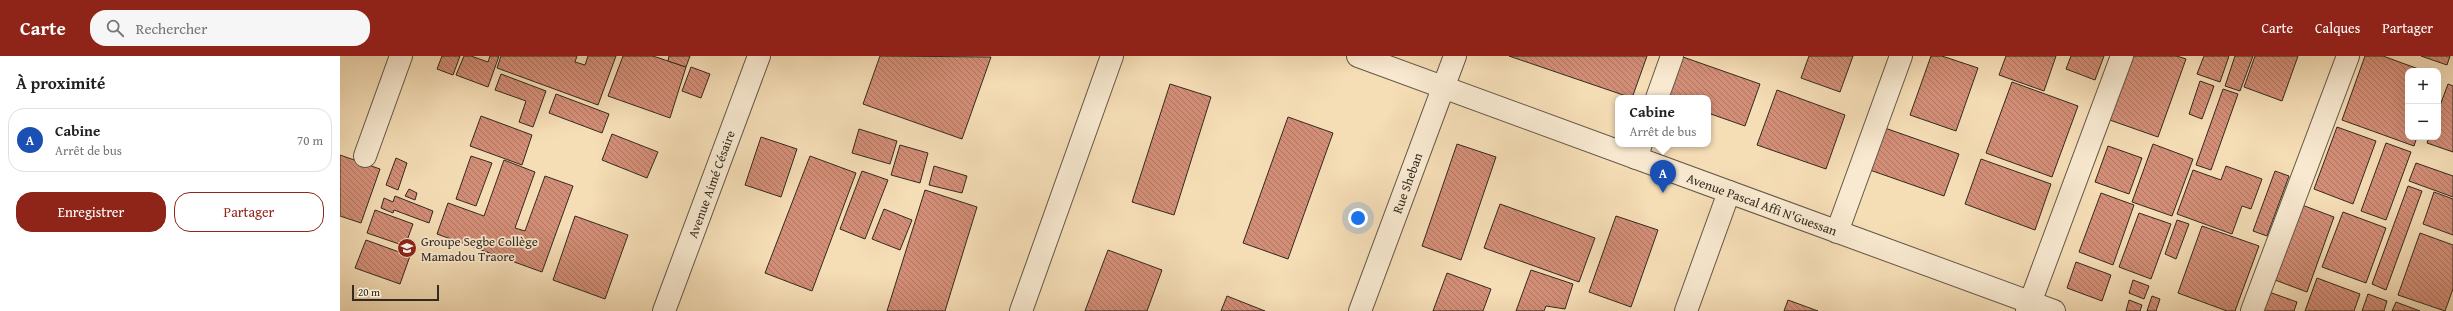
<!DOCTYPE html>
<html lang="fr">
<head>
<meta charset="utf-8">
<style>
  body { margin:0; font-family:"Gentium Book Plus",serif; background:#f6f6f6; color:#222 }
  .controls { position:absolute; right:12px; top:12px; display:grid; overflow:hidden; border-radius:8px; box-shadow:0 4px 16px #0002 }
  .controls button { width:36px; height:36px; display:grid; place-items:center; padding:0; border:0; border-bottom:1px solid #e0e0e0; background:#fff; color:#222; font:20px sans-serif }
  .scale { position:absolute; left:12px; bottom:10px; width:87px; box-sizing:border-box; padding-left:4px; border:2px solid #332a20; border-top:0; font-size:11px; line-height:14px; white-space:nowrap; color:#332a20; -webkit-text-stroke:3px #f8e9d0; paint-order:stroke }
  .you { position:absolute; left:1018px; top:162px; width:14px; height:14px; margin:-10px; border:3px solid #fff; border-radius:50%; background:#1a73e8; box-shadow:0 0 0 6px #1a73e833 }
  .badge { display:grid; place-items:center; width:26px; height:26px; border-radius:50%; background:#8f2418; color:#fff; font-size:13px; font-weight:700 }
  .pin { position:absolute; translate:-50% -33px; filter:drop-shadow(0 1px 2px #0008) }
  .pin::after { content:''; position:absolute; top:21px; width:14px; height:12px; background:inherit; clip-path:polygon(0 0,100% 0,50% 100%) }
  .popup { position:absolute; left:1275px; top:39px; width:96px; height:52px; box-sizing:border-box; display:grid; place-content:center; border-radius:8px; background:#fff; filter:drop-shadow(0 1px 3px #0005); font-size:13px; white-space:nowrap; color:#767676 }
  .popup b { font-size:15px; color:#222 }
  .popup::after { content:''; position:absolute; left:50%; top:100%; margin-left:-8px; border:8px solid transparent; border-top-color:#fff }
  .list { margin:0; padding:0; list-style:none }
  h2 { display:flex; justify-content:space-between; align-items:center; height:52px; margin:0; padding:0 16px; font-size:17px }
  h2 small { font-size:13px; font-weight:400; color:#767676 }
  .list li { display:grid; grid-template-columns:26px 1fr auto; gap:12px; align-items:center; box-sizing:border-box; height:64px; margin:0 8px 8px; padding:0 8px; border:1px solid #e0e0e0; border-radius:16px }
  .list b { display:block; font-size:15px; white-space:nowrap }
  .list p { margin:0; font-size:13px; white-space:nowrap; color:#767676 }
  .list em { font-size:13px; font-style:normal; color:#767676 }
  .actions { display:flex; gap:8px; padding:12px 16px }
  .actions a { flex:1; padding:9px 0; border:1px solid #8f2418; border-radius:16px; text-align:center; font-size:14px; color:#8f2418 }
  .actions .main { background:#8f2418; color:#fff }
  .icon { flex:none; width:22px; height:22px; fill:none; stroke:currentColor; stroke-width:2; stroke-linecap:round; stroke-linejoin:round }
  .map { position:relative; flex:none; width:2113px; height:255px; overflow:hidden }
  header { display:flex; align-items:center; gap:24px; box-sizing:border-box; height:56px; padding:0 20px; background:#8f2418; color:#fff }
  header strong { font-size:19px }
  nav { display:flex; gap:22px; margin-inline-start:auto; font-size:14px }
  .search { width:280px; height:36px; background:#f6f6f6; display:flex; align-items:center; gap:10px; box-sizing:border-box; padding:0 14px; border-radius:16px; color:#767676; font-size:15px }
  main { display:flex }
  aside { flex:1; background:#fff }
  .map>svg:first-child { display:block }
  .building { fill:url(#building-back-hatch); stroke:#332a20 }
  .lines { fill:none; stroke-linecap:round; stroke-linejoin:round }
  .minor-casing { stroke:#645746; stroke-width:24 }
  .tertiary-casing { stroke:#645746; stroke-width:24 }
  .minor { stroke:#f8e9d0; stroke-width:22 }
  .tertiary { stroke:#f8e9d0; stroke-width:22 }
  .labels { text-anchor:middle; stroke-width:3.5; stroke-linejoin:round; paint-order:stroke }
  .street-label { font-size:13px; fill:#332a20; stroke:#f8e9d0 }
  .poi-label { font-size:13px; fill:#332a20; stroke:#f8e9d0; text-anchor:start }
</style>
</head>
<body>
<header>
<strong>Carte</strong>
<div class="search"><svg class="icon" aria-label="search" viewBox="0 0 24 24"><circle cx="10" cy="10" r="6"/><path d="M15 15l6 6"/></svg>Rechercher</div>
<nav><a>Carte</a><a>Calques</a><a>Partager</a></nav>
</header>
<main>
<aside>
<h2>À proximité<small></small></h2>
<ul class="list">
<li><span class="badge" style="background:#1a4fb4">A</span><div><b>Cabine</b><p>Arrêt de bus</p></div><em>70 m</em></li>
</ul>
<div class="actions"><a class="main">Enregistrer</a><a>Partager</a></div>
</aside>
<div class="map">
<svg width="2113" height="255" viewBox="0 0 2113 255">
  <defs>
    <pattern id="building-back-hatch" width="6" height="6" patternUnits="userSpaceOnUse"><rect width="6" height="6" fill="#d38e77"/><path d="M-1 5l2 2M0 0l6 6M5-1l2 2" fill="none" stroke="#ac7461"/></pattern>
  </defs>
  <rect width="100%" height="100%" fill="#f5ddb6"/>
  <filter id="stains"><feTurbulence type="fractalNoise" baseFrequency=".005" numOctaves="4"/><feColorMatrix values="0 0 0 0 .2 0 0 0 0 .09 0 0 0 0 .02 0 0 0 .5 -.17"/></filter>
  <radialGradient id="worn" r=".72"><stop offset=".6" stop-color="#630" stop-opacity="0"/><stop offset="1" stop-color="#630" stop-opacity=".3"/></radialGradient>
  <g class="building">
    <polygon points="102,0 120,0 113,19 97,13"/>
    <polygon points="124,0 131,0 148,6 150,0 159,0 148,31 116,19"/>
    <polygon points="161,0 237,0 235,6 245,9 248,0 276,0 258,49 157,12"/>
    <polygon points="283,0 313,0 346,11 330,62 268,40"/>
    <polygon points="329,0 350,0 346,11 328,5"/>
    <polygon points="540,0 651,1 622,83 523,48"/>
    <polygon points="1169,0 1307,0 1292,42"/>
    <polygon points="1469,0 1513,0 1500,36 1461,22"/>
    <polygon points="1591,0 1602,0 1638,12 1616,75 1570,59"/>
    <polygon points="1666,0 1716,0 1704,35 1659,19"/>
    <polygon points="1731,0 1764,0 1755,24 1726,13"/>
    <polygon points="1786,0 1837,0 1846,3 1818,81 1764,62"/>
    <polygon points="1864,0 1889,0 1880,26 1857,18"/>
    <polygon points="1895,0 1913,0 1900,35 1885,30"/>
    <polygon points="1915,0 1958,0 1942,45 1904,31"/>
    <polygon points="2025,0 2043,0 2084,15 2068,15 2068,81 2077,81 2074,90 2002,64"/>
    <polygon points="2081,0 2110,0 2107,9"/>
    <polygon points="1343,1 1420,28 1405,70 1368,57 1368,42 1328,42"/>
    <polygon points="351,11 370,18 361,42 342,35"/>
    <polygon points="161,18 206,35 193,71 179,66 186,45 155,34"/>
    <polygon points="1860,25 1874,30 1862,63 1849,58"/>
    <polygon points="1672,26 1738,50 1712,121 1646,97"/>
    <polygon points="830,28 871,41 834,159 792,146"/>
    <polygon points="2108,28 2113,30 2113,96 2087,87 2089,81 2098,81 2098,55"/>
    <polygon points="1883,33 1898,38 1871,114 1856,109"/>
    <polygon points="1437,34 1505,59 1486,113 1417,89"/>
    <polygon points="216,38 269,58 262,77 209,57"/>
    <polygon points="141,60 192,79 182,109 130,90"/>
    <polygon points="948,61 993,77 948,203 903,187"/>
    <polygon points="1542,71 1619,98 1604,140 1527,113"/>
    <polygon points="1997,71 2036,85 2013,148 1974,133"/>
    <polygon points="519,73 557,85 550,108 512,97"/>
    <polygon points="272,78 318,96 307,122 262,104"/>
    <polygon points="421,81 457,93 441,141 405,129"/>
    <polygon points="2046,87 2071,96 2046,164 2021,155"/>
    <polygon points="1117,88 1156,101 1121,204 1082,190"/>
    <polygon points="1813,88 1853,103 1832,160 1792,146"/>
    <polygon points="560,89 588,97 580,127 551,119"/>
    <polygon points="1768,90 1802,102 1789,138 1755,126"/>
    <polygon points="0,99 40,113 21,167 0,160"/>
    <polygon points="131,100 152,107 136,150 116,143"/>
    <polygon points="470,100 516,117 472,235 425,217"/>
    <polygon points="56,102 67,107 58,134 46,129"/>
    <polygon points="1641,103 1711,128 1695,174 1625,148"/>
    <polygon points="164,104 195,116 175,172 185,175 205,120 233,130 202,216 97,178 108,147 144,160"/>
    <polygon points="2076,107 2113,120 2113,141 2069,125"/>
    <polygon points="594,110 627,120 622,137 589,129"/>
    <polygon points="1886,110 1922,123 1911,153 1902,150 1892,178 1837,158 1853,114 1881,124"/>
    <polygon points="522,115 548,124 525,183 500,173"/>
    <polygon points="1935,115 1949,120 1927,180 1913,175"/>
    <polygon points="2068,130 2082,135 2046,234 2032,228"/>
    <polygon points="69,133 77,137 75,144 65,140"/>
    <polygon points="585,134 637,151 605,255 547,255"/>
    <polygon points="2094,136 2113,143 2113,179 2083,168"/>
    <polygon points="1761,137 1794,149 1773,209 1739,196"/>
    <polygon points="55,140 93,155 89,167 54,154 53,157 41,152 44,142 53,146"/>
    <polygon points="1160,148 1255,182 1239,226 1144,192"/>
    <polygon points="1962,149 1994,161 1967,236 1935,224"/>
    <polygon points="544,153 572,164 560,194 532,183"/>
    <polygon points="35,154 73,168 65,190 27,177"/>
    <polygon points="2003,156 2046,172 2026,227 1982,211"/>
    <polygon points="1799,157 1831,168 1811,223 1779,211"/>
    <polygon points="235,160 288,179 265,243 213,224"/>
    <polygon points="1276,160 1318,174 1291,251 1249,236"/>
    <polygon points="1837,164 1849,168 1836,203 1825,198"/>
    <polygon points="1862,170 1919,190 1895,255 1887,255 1838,237"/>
    <polygon points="2080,177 2113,189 2113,233 2105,255 2058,239"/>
    <polygon points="26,184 70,200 60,228 15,212"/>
    <polygon points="768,194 822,214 807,255 745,255"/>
    <polygon points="1736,206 1771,219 1762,245 1727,232"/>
    <polygon points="1191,214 1233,228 1225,253 1206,250 1204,255 1176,255"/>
    <polygon points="1107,217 1151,233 1143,255 1093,255"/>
    <polygon points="1977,222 2020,238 2014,255 1965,255"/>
    <polygon points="1793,224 1809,230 1804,243 1789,237"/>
    <polygon points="1929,236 1957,246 1954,255 1922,255"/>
    <polygon points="2028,238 2047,245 2044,255 2022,255"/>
    <polygon points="887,240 925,255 881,255"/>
    <polygon points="1812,240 1820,243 1816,255 1807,255"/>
    <polygon points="1448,244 1478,255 1444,255"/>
    <polygon points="1789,244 1802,249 1800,255 1786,255"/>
    <polygon points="2056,246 2080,255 2052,255"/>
  </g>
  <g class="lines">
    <g class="minor-casing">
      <g id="minor">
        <polyline points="1317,42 1332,0"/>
        <polyline points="25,100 61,0"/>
        <polyline points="1296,102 1301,88"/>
        <polyline points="1497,176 1561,0"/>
        <polyline points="681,255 772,0"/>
        <polyline points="1020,255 1115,0"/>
        <polyline points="1346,255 1389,136"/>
        <polyline points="1687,255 1782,0"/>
        <polyline points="1912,255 2008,0"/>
      </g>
    </g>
    <g class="tertiary-casing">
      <g id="tertiary">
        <polyline points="1018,0 1714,255"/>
        <polyline points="324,255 419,0"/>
      </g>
    </g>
    <use href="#minor" class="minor"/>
    <use href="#tertiary" class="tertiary"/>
  </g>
  <defs>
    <g id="school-disc" transform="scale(1)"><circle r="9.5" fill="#8f2418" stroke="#f8e9d0"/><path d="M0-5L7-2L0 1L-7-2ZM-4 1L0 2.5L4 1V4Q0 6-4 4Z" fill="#fff"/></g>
  </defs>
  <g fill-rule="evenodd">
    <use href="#school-disc" x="67" y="192"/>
  </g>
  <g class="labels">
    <g class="street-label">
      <text transform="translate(1067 127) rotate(-70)" y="5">Rue Sheban</text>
      <text transform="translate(371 128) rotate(-70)" y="5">Avenue Aimé Césaire</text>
      <text transform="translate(1422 148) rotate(20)" y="5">Avenue Pascal Affi N'Guessan</text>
    </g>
    <g class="poi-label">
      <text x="81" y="190">Groupe Segbe Collège<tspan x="81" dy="15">Mamadou Traore</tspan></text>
    </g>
  </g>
  <rect width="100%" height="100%" filter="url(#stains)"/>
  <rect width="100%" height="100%" fill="url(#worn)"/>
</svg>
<div class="controls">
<button>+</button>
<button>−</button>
</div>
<div class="scale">20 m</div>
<div class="you"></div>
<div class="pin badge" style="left:1323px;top:137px;background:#1a4fb4">A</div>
<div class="popup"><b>Cabine</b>Arrêt de bus</div>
</div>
</main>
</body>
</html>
